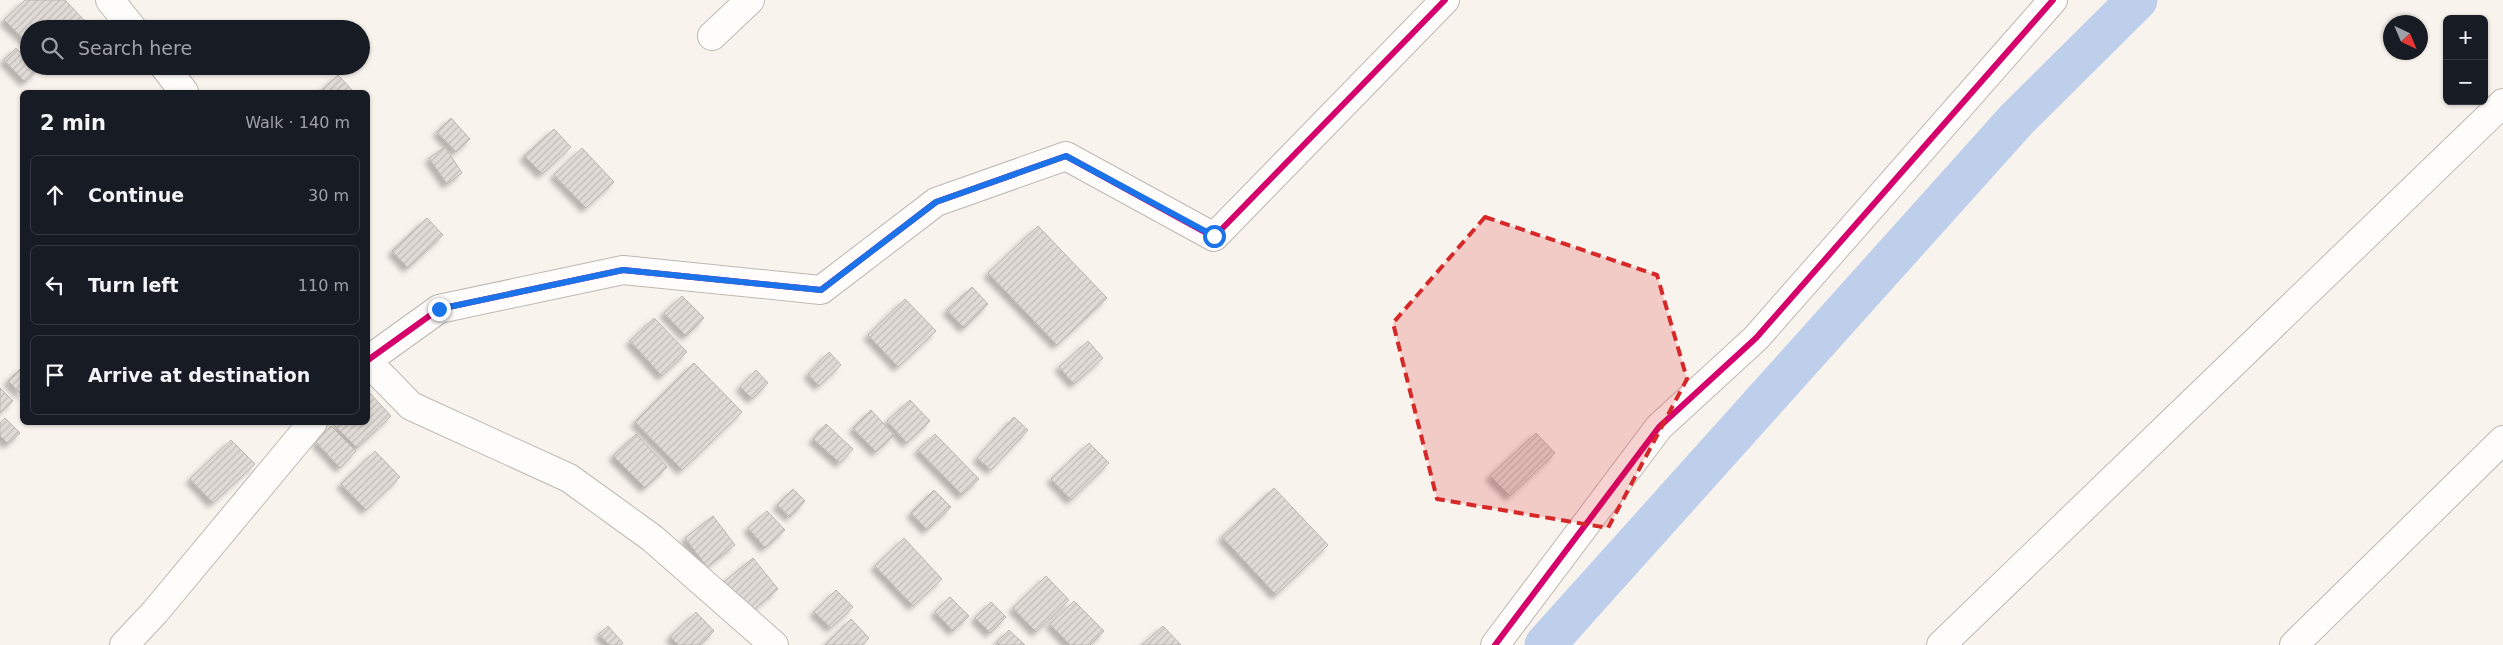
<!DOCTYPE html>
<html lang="en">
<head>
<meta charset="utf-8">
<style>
  body { margin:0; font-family:"DejaVu Sans",sans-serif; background:#242831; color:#f1f3f6 }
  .controls { position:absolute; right:15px; top:15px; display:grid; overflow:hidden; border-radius:8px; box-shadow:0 1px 4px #0004 }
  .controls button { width:45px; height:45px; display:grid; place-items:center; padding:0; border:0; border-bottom:1px solid #363941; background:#171b24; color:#f1f3f6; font:25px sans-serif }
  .compass { position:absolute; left:2383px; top:15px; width:45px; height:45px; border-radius:50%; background:#171b24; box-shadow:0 1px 4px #0004; rotate:136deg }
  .stop { position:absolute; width:15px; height:15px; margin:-11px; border:4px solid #1a73e8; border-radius:50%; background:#fff }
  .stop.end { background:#1a73e8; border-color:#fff; box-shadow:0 1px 5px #0008 }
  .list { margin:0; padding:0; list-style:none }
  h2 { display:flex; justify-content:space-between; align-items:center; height:65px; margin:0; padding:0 20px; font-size:21px }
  h2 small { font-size:16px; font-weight:400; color:#9ea1a6 }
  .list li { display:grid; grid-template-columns:32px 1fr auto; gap:15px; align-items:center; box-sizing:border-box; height:80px; margin:0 10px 10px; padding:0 10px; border:1px solid #363941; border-radius:8px }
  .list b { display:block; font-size:19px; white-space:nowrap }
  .list em { font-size:16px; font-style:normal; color:#9ea1a6 }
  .icon { flex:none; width:28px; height:28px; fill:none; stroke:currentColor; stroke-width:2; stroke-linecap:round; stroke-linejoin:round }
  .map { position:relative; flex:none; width:2503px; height:645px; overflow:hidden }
  .search { position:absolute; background:#171b24; box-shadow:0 1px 4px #0004; left:20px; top:20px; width:350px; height:55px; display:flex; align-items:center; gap:12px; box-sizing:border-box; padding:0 18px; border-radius:28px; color:#9ea1a6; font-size:19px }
  .panel { position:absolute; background:#171b24; box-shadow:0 1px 4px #0004; left:20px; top:90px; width:350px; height:335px; border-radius:8px }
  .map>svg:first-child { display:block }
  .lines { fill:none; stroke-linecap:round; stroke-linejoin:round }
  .canal { stroke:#becfec; stroke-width:41 }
  .building { fill:url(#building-hatch); stroke:#bbb5b0; filter:url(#shadow) }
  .minor-casing { stroke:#beb8b3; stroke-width:30 }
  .minor { stroke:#fefdfc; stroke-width:28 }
  .cycleway-casing { stroke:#fff; stroke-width:9 }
  .cycleway { stroke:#d6006c; stroke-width:6 }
  .route { stroke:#1a73e8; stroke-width:6 }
  .marked { fill:#d62828; fill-opacity:0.2; stroke:#d62828; stroke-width:4; stroke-dasharray:10 6; stroke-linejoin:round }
</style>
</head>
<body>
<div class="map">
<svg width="2503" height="645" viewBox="0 0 2503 645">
  <defs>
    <pattern id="building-hatch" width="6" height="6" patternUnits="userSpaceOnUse" patternTransform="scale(1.25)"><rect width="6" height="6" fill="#e0dbd6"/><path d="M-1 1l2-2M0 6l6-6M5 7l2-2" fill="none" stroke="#c1bcb8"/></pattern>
    <filter id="shadow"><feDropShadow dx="-4.5" dy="4.5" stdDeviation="2.5" flood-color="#0004"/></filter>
  </defs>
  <rect width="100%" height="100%" fill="#f9f3ee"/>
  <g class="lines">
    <polyline class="canal" points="1545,645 2017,119 2137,0"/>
  </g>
  <g class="building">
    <polygon points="25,0 65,0 86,22 79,29 29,29 29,44 4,20"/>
    <polygon points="16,48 29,61 29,66 34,66 38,70 25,82 4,60"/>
    <polygon points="338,75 354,92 320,92"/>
    <polygon points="451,118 470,139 456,152 437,132"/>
    <polygon points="554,129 571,147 542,174 524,156"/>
    <polygon points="445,147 462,173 447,184 429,158"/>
    <polygon points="582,148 614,182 586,208 554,175"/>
    <polygon points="427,218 443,235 408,268 392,251"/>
    <polygon points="1038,226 1107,298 1057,345 988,273"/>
    <polygon points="972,287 988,304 964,328 947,310"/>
    <polygon points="682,296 704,318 686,336 664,313"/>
    <polygon points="905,299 936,331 898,367 868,335"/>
    <polygon points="654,318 687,352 662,376 630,341"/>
    <polygon points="1088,341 1103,358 1074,384 1059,367"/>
    <polygon points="829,352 841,365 819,386 808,374"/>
    <polygon points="694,363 742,412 682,470 635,422"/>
    <polygon points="22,367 22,395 8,381"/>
    <polygon points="756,370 768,383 752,399 740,387"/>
    <polygon points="0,388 13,401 0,413"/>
    <polygon points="368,391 391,416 357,448 332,423 368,422"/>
    <polygon points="910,400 930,421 907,443 887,421"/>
    <polygon points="871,410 894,435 876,452 853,428"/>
    <polygon points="1014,417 1028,430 991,470 977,458"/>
    <polygon points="5,418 20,433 8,444 0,436 0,423"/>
    <polygon points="826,424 853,449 840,463 813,439"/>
    <polygon points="331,426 356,451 340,468 316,442"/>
    <polygon points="1536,433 1555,453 1510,496 1490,476"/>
    <polygon points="636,434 667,467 645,488 613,456"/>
    <polygon points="935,434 979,479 962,495 918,450"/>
    <polygon points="231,440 255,464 213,503 190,479"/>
    <polygon points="1089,443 1109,463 1071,500 1051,479"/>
    <polygon points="375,451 400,477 366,510 341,484"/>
    <polygon points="1274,488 1328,545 1276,595 1222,537"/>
    <polygon points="793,489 805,501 790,517 777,505"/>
    <polygon points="934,490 951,507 927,530 911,513"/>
    <polygon points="767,511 785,530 765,548 748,528"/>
    <polygon points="713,516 735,545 707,567 685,538"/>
    <polygon points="904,538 942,579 913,606 875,566"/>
    <polygon points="753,558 778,589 750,613 724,582"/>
    <polygon points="1046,576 1069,600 1036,632 1013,608"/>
    <polygon points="836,590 853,607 831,628 814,612"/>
    <polygon points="950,597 969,616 953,631 935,612"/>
    <polygon points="1074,601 1104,631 1090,645 1070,645 1050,624"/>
    <polygon points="991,602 1006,617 990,633 975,618"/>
    <polygon points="696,612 714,631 700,645 678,645 670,637"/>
    <polygon points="851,619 869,638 862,645 825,645"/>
    <polygon points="608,626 623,643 621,645 609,645 599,634"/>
    <polygon points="1163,626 1181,645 1142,645"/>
    <polygon points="1009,630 1025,645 1000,645 997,642"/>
  </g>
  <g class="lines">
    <g class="minor-casing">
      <g id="minor">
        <polyline points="110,0 133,29"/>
        <polyline points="712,36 750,0"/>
        <polyline points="164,66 184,92"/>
        <polyline points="368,360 439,309 623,270 821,290 936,202 1066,156 1214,237 1445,0"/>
        <polyline points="368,362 411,406 569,478 652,538 774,645"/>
        <polyline points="124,645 155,612 313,422"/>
        <polyline points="1495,645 1659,427 1756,338 2053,0"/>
        <polyline points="1941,645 2503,103"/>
        <polyline points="2294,645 2503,440"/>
      </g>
    </g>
    <use href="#minor" class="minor"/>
    <g class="cycleway-casing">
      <g id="cycleway">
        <polyline points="368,360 439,309 623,270 821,290 936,202 1066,156 1214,237 1445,0"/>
        <polyline points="1495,645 1659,427 1756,338 2053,0"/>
      </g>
    </g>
    <use href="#cycleway" class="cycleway"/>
  </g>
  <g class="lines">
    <polyline class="route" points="439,309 623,270 821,290 936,202 1066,156 1214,236"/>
  </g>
  <path class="marked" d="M1485,217L1657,275L1687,379L1608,528L1437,499L1393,323Z"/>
</svg>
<div class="controls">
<button>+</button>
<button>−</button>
</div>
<svg class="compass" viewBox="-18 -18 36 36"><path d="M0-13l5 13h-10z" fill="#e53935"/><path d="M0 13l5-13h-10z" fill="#9ea1a6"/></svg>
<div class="stop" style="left:1214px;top:236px"></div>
<div class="stop end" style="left:439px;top:309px"></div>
<div class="search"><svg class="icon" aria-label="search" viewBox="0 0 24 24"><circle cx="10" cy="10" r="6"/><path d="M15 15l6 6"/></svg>Search here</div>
<section class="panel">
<h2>2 min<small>Walk · 140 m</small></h2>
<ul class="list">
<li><svg class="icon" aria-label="ahead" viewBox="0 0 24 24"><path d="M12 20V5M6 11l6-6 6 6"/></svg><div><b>Continue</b></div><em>30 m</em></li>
<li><svg class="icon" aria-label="left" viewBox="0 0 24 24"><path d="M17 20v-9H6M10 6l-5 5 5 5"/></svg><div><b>Turn left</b></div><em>110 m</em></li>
<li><svg class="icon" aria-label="arrive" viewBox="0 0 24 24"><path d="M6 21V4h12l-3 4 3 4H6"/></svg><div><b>Arrive at destination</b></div></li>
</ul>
</section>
</div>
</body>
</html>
